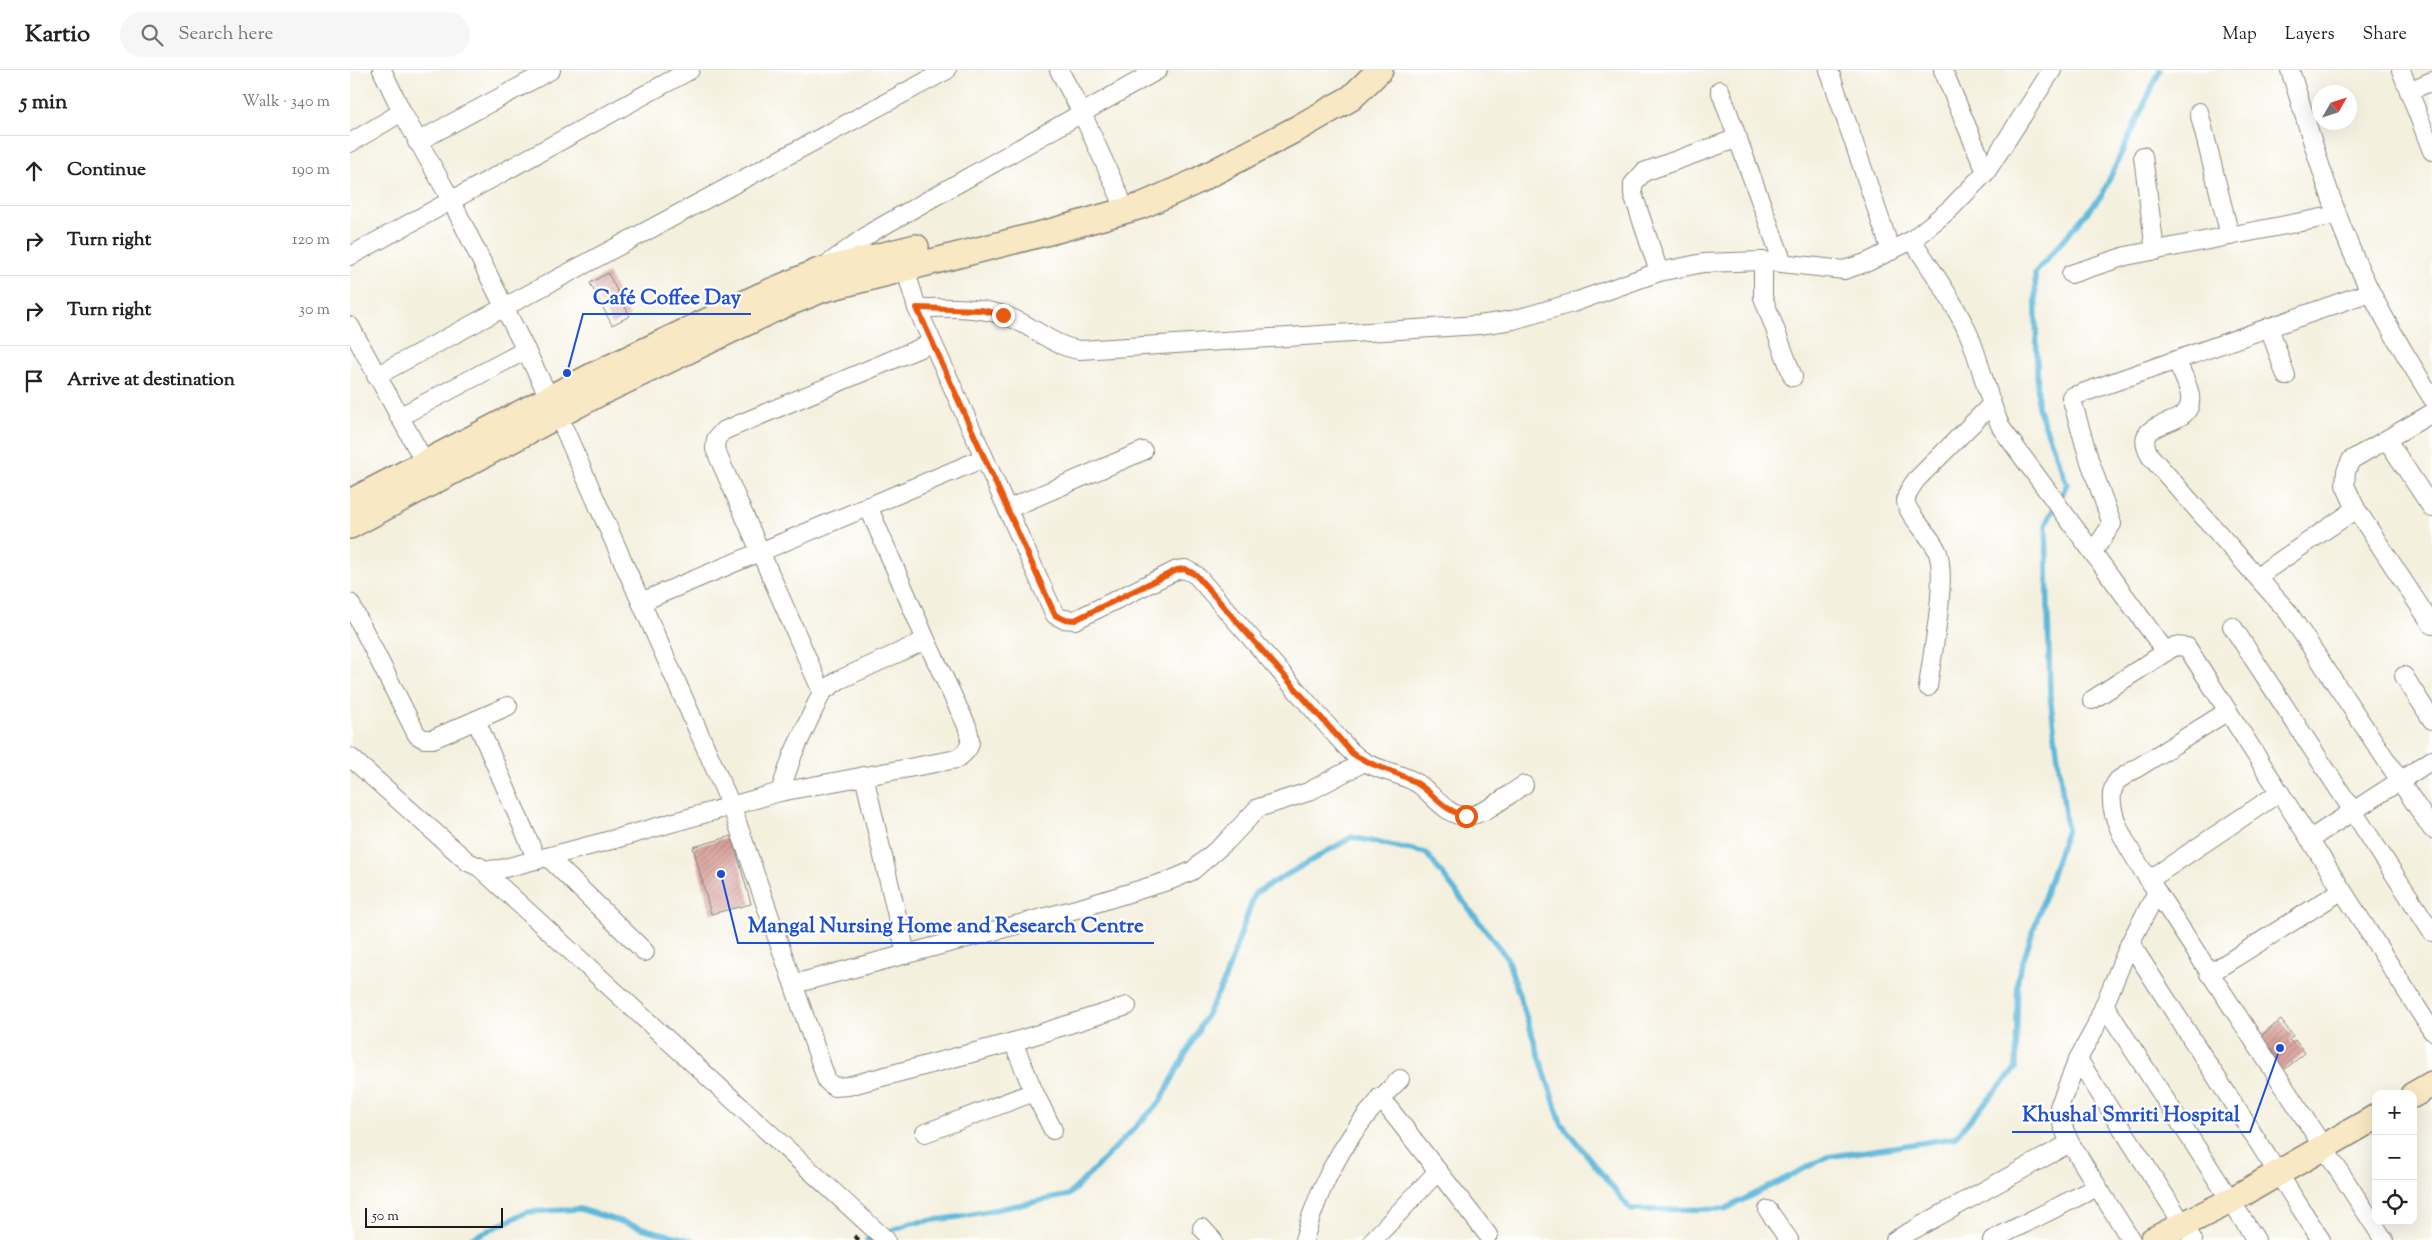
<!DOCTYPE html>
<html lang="en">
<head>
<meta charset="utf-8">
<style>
  body { margin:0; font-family:"Sorts Mill Goudy",serif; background:#f6f6f6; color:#202124 }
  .controls { position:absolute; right:15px; bottom:15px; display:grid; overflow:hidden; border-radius:10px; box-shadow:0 5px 20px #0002 }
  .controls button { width:45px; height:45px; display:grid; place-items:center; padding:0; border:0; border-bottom:1px solid #e0e0e0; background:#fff; color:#202124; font:25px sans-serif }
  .compass { position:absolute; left:1962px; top:15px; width:45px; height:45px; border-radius:50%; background:#fff; box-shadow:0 5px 20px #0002; rotate:51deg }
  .scale { position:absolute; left:15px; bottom:12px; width:138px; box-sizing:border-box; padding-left:5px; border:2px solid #1c1c1c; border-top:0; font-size:14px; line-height:18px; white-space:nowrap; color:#1c1c1c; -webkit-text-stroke:4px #fff; paint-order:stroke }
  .stop { position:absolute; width:15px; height:15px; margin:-11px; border:4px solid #ea580c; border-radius:50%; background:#fff }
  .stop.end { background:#ea580c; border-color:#fff; box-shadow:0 1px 5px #0008 }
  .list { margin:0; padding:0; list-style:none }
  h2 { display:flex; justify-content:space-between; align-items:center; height:65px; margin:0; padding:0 20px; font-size:21px }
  h2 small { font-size:16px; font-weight:400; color:#757577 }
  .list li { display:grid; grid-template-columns:32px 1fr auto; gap:15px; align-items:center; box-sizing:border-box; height:70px; padding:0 20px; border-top:1px solid #e0e0e0 }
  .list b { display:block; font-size:19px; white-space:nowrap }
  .list em { font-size:16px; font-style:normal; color:#757577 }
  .icon { flex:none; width:28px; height:28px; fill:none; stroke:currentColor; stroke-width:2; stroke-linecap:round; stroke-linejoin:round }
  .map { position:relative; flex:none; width:2082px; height:1170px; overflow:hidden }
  header { display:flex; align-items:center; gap:30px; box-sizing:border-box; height:70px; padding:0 25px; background:#fff; border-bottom:1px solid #e0e0e0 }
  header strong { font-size:24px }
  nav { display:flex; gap:28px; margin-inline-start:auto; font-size:18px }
  .search { width:350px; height:45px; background:#f6f6f6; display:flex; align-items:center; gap:12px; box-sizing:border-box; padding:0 18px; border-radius:28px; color:#757577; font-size:19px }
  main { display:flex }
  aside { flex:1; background:#fff }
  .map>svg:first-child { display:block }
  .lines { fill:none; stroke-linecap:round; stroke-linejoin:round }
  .stream { stroke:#5db8da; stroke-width:5.5 }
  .building { fill:url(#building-hatch) }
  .street-casing { stroke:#88867d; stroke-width:20 }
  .secondary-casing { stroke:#88867d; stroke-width:28 }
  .street { stroke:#fff; stroke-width:18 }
  .secondary { stroke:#f8e8c3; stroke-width:25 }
  .rail { stroke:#1c1c1c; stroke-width:4; stroke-dasharray:8 4; stroke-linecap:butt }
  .route { stroke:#ea580c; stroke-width:6 }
  .leader { fill:none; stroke:#1d4ed8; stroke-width:2 }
  .callout-dot { fill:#1d4ed8; stroke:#fff; stroke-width:2 }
  .callout-label { font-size:21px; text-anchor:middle; font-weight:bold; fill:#1d4ed8; stroke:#fff; stroke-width:4.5; stroke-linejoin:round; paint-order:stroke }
</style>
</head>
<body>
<header>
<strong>Kartio</strong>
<div class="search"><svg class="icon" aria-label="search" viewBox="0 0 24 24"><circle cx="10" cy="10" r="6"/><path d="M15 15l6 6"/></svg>Search here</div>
<nav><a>Map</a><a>Layers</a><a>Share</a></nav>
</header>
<main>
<aside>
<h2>5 min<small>Walk · 340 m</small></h2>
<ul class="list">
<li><svg class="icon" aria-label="ahead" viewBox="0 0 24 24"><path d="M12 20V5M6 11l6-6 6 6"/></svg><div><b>Continue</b></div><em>190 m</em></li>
<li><svg class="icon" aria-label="right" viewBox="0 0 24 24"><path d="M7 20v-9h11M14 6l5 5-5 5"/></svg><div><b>Turn right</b></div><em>120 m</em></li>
<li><svg class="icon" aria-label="right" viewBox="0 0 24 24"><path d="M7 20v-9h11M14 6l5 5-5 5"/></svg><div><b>Turn right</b></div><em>30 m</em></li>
<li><svg class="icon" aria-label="arrive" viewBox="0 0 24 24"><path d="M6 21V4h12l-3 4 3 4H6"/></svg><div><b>Arrive at destination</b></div></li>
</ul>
</aside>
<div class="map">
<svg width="2082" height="1170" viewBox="0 0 2082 1170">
  <defs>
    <pattern id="building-hatch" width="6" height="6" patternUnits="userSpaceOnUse" patternTransform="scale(1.25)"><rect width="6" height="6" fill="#d79e97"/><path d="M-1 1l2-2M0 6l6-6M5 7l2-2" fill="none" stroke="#ae807a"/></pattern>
  </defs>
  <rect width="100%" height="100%" fill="#fff"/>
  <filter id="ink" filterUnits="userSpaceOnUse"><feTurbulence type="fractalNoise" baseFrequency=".02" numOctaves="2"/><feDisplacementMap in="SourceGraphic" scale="10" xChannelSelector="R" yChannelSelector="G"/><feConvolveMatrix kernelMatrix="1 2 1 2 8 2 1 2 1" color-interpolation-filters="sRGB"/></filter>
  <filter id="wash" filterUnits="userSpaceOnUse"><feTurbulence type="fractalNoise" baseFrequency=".0096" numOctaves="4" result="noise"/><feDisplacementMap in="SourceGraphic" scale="20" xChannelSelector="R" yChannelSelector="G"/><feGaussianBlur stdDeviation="1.12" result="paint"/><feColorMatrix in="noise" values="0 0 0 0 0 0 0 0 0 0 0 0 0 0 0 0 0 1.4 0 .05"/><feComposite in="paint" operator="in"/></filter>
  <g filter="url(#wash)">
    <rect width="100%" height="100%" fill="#f4f0de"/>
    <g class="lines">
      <g class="stream">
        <polyline points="118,1170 177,1142 230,1139 302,1161 341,1170"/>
        <polyline points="517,1170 561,1153 608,1147 719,1125 810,1032 873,914 905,823 1002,767 1076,783 1157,888 1211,1053 1281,1140 1375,1139 1477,1087 1604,1068 1666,998 1668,906 1717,759 1700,626 1696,453 1717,414 1688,337 1685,203 1752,125 1810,0"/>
      </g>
    </g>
    <g id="blocks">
      <g class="building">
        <polygon points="258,203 280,246 262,255 240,213"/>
        <polygon points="382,766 401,834 361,844 343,777"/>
        <polygon points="1931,950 1943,966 1939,970 1942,973 1945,970 1955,983 1929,1004 1904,971"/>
      </g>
    </g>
  </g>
  <g filter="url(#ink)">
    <use href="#blocks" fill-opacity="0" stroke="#88867d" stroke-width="1"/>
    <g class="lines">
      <g class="street-casing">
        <g id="street">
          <polyline points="32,0 52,42 101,130 208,345 381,735 477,1011 484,1017 498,1016 663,972 777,936"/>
          <polyline points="709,0 732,43 770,127 772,142"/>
          <polyline points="1479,0 1541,181"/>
          <polyline points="1593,0 1636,102"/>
          <path d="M1940,0C1959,59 1976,120 2000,177C2022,230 2052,280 2082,328"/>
          <polyline points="2051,0 2082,81"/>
          <polyline points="1370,20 1433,193"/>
          <polyline points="2059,21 2082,11"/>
          <polyline points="1849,42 1880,166"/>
          <polyline points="67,72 201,0"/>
          <polyline points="0,73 52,42"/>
          <polyline points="1793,86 1805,181"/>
          <path d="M1562,170C1582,201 1604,231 1619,265C1632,296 1637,329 1652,359L1816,582"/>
          <polyline points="0,186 340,0"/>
          <path d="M554,188L555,198L567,238L705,545L713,549L725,550L827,500L835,499L846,505L983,662C992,672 1001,684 1013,691C1031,702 1053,703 1070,715C1083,725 1099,748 1117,746C1137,744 1157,725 1174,715"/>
          <polyline points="1413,191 1413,227 1443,307"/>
          <polyline points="475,196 522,162 808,0"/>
          <polyline points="1309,202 1283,124 1283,114 1294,102 1388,68"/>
          <polyline points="1721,204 1776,186 1987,145"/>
          <path d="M567,238C595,238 626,236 653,245C681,253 700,276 730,280L1129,255L1163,250L1222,233L1309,202L1353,193L1413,191L1494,200L1518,192L1562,170L1600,139L1636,102L1702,0"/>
          <polyline points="0,256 74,391"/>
          <polyline points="1919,257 1936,306"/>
          <path d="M1826,290C1831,301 1839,315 1840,326C1845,363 1777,344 1800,386L1938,542L2082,759"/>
          <polyline points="26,306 597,0"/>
          <polyline points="2082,343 2001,390 1996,401 1995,415 2006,439 2082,555"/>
          <polyline points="49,347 176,280"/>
          <polyline points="2037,370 2082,438"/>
          <polyline points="658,439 793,381"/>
          <polyline points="1743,482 1762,454 1739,389 1721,327 2020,222"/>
          <polyline points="1908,506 2006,439"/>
          <polyline points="291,532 634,388"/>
          <polyline points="0,533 67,665 74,669 83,669 158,636"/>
          <polyline points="1882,556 2082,862"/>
          <polyline points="2054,606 2082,650"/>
          <path d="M1578,617C1582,584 1597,512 1588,483C1583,467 1556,444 1556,431C1556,423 1562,416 1566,410L1640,336"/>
          <polyline points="472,622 365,379 366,369 373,361 582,273"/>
          <polyline points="1742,630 1825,576 1837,577 2082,961"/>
          <path d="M1878,641L1768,710C1745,737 1791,797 1807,822L2034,1170"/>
          <polyline points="126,650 187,790"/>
          <path d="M0,687L118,792L136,800L151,799L265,769L430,722L607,689C622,678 622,673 617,656L576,570L518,436"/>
          <polyline points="514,706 556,884"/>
          <polyline points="430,722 443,684 472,622 489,610 576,570"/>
          <polyline points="1960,769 2082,690"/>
          <polyline points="198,787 295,882"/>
          <polyline points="128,796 536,1170"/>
          <polyline points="1799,810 1930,722"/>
          <polyline points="1780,873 1971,1170"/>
          <polyline points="1859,904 1991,821"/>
          <polyline points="444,914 730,838 821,810 842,801 877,771 908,738 958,722 1014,692"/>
          <polyline points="1755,936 1906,1170"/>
          <polyline points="663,972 684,1022 703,1060"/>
          <polyline points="1728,989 1843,1170"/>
          <polyline points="1030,1027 1138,1165"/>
          <polyline points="575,1063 684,1022"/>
          <polyline points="1418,1140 1439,1170"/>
          <polyline points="852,1158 863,1170"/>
          <path d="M954,1170C971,1107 1002,1054 1050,1009"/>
          <polyline points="1023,1170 1088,1101"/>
          <polyline points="1545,1170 1720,1073"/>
          <polyline points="1642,1170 1747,1117"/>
          <polyline points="1781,1170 1720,1073 1713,1057 1709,1037 1728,989 1744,960 1780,873 1807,822"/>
        </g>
      </g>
      <g class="secondary-casing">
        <g id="secondary">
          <polyline points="0,432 242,306 410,226 469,201 566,177"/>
          <polyline points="0,456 250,323 427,238 471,220 707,160 791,136 845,112 948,58 1001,28 1030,0"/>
          <polyline points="2063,1025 2082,1014"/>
          <polyline points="1803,1170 1880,1131 2026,1047"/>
        </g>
      </g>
      <use href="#street" class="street"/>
      <use href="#secondary" class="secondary"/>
      <polyline class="rail" points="504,1166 509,1170"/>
    </g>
  </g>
  <g class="lines" filter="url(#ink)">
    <path class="route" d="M653,245L631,240L567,238L705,545L713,549L725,550L827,500L835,499L846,505L1002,683C1022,698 1047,700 1068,714C1085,725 1095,742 1116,746"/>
  </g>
  <path class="leader" d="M217 303L233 244H401M371 804L388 873H804M1930 978L1900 1062H1662"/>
  <g class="callout-dot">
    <circle cx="217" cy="303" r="5"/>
    <circle cx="371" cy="804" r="5"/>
    <circle cx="1930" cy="978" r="5"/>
  </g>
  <g class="callout-label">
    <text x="317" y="234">Café Coffee Day</text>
    <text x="596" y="862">Mangal Nursing Home and Research Centre</text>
    <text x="1781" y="1051">Khushal Smriti Hospital</text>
  </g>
</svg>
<div class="controls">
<button>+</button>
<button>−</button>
<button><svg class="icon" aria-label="locate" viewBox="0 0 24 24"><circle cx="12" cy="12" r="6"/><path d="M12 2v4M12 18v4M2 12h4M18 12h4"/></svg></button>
</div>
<svg class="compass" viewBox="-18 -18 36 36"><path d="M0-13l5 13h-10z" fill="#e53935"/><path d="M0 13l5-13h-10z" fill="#757577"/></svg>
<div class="scale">50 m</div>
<div class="stop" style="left:1116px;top:746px"></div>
<div class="stop end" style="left:653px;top:245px"></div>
</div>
</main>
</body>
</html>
